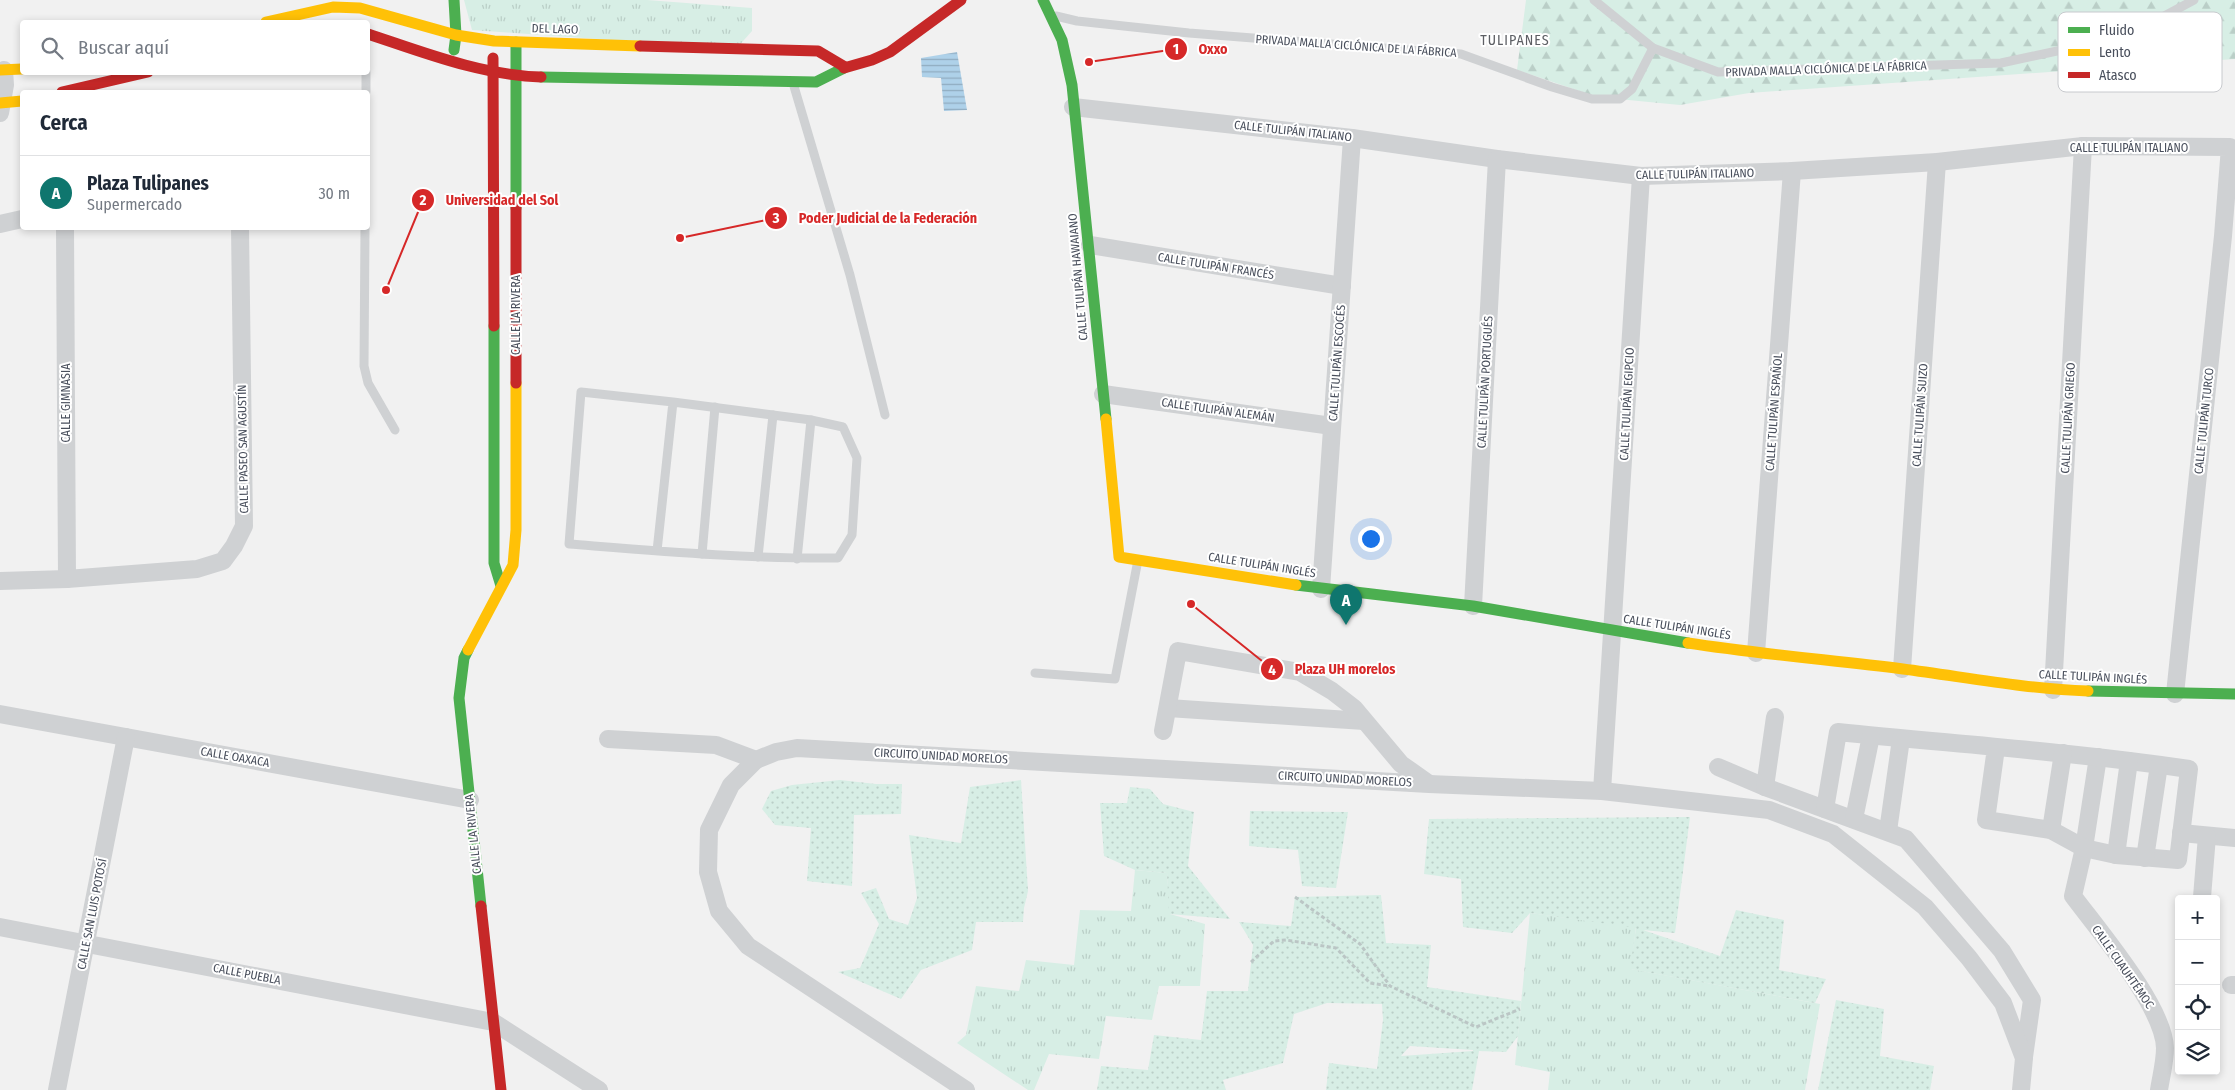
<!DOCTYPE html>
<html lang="es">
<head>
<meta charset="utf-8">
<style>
  body { margin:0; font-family:"Fira Sans Condensed",sans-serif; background:#f2f2f3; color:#1f2937 }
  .controls { position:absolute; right:15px; bottom:15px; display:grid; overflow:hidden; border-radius:5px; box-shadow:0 2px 8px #0003 }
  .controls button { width:45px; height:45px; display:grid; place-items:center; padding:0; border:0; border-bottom:1px solid #e0e1e3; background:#fff; color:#1f2937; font:25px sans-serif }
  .you { position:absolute; left:1370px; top:538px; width:18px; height:18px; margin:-12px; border:4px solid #fff; border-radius:50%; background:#1a73e8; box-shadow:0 0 0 8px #1a73e833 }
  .badge { display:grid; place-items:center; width:32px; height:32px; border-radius:50%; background:#0f766e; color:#fff; font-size:16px; font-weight:700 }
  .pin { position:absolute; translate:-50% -41px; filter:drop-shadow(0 1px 2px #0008) }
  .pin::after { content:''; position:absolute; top:26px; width:18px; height:15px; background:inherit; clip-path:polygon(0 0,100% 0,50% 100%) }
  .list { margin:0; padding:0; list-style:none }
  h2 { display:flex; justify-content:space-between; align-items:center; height:65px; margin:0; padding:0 20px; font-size:21px }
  h2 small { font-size:16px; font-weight:400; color:#747a83 }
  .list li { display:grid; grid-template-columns:32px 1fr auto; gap:15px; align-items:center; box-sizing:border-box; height:75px; padding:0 20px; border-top:1px solid #e0e1e3 }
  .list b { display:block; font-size:19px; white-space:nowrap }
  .list p { margin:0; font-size:16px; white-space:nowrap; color:#747a83 }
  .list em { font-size:16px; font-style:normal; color:#747a83 }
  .icon { flex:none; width:28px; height:28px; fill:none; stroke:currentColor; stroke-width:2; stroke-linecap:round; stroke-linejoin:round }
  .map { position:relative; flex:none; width:2235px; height:1090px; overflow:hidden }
  .search { position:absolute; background:#fff; box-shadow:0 2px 8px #0003; left:20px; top:20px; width:350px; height:55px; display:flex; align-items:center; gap:12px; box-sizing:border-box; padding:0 18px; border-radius:5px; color:#747a83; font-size:19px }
  .panel { position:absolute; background:#fff; box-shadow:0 2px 8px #0003; left:20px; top:90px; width:350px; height:140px; border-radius:5px }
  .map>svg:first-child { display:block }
  .grass { fill:url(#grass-tufts) }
  .forest { fill:url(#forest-firs) }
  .garden { fill:url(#garden-dots); fill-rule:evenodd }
  .water { fill:url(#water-rules) }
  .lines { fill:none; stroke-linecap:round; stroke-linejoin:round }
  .path { stroke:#bbc6c5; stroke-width:3; stroke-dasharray:4 2.5; stroke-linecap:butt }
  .lane { stroke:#cfd1d3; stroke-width:9 }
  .street { stroke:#cfd1d3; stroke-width:18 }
  .fast { stroke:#4caf50; stroke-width:11 }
  .slow { stroke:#ffc107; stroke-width:11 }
  .jam { stroke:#c62828; stroke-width:11 }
  .labels { text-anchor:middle; stroke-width:4; stroke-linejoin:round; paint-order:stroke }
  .street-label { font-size:12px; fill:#494f5c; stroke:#fff }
  .neighbourhood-label { font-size:14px; letter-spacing:1px; fill:#5d5f64; stroke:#fff }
  .key { fill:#fff; stroke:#c8cace; stroke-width:1 }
  .key-label { font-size:14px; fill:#494f5c }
  .leader { fill:none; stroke:#d62828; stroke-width:2 }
  .callout-dot { fill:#d62828; stroke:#fff; stroke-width:2 }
  .mark-label { font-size:15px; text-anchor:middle; font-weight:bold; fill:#fff }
  .callout-label { font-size:14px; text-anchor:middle; font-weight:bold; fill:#d62828; stroke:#fff; stroke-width:4; stroke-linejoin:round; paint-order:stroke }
</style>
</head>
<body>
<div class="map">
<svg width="2235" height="1090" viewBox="0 0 2235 1090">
  <defs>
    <pattern id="grass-tufts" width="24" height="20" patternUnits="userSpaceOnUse" patternTransform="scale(1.25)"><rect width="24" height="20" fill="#d7eee5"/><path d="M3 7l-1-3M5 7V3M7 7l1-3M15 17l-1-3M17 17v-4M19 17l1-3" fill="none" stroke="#bacec7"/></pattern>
    <pattern id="forest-firs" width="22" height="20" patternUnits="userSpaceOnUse" patternTransform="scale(1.25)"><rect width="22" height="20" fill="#d7eee5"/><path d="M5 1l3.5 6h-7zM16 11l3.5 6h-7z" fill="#bacec7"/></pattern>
    <pattern id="garden-dots" width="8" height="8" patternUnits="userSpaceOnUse" patternTransform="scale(1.25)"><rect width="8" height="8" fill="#d7eee5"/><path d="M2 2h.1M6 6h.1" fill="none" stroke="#bacec7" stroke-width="1.8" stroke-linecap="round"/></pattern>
    <pattern id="water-rules" width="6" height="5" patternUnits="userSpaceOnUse" patternTransform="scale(1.25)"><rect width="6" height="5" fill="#aed1e9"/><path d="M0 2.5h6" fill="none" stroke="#90acc0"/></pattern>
  </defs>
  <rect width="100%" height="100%" fill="#f1f1f1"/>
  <g class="grass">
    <polygon points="464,0 647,0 752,8 752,31 736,49 472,30"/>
    <polygon points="1135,870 1167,873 1170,914 1205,924 1200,986 1159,986 1152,1020 1106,1016 1099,1059 1049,1054 1034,1090 1028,1090 957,1043 966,1035 976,986 1019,991 1026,960 1074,965 1080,910 1131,911"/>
    <polygon points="1530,913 1636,927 1631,969 1820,1004 1805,1090 1548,1090 1550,1072 1515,1065"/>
  </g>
  <polygon class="forest" points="1526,0 2235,0 2235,59 1749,93 1680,105 1597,97 1517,70"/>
  <g class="garden">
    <polygon points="840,780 876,784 902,784 901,814 854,815 852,886 807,881 811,828 775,825 762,809 771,791 792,785"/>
    <polygon points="1021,780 1028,891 1024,908 1023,922 976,922 972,950 921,970 901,999 838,972 860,968 879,924 861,893 876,888 889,919 908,925 917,898 909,835 961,843 970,787"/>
    <polygon points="1130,787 1150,789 1163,804 1194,812 1188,866 1230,919 1169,914 1167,873 1135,870 1104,856 1100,803 1127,803"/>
    <polygon points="1250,811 1348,812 1336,888 1302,886 1298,850 1249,846"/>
    <polygon points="1690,817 1675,933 1643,930 1720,956 1736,910 1784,920 1779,970 1826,979 1815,1003 1630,969 1636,928 1530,913 1512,933 1463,927 1461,879 1424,874 1429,819"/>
    <path d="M1381,895L1386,943L1431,945L1427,987L1521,1001L1518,1036L1506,1052L1479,1051L1472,1090H1326L1329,1063L1377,1069L1383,1020L1382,1004L1327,1003L1294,1014L1283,1063L1223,1080L1226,1090H1097L1101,1066L1148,1070L1154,1035L1201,1040L1207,991H1248L1253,945L1239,922L1291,926L1295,897ZM1410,1046L1473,1050V1051L1401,1056Z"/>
    <polygon points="1836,1000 1884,1009 1880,1056 1934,1066 1930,1090 1818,1090"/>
  </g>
  <polygon class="water" points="957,52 967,110 944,111 941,78 922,77 921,58"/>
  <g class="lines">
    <g class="path">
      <polyline points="1295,897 1360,944 1390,986 1476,1027 1520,1009"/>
      <polyline points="1251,962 1274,941 1286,940 1336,948 1370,983 1389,986"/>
    </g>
    <g class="lane">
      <polyline points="1594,0 1653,48 1718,72 2001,63 2127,36 2194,0"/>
      <polyline points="1056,16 1077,21 1189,33 1461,54 1552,87 1592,99 1620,99 1632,89 1653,48"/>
      <polyline points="793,83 850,275 885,415"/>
      <polyline points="366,92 366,72"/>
      <polyline points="365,228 364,366 368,383 395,430"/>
      <path d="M657,551L673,402L581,392L569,544C658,551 748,559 838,558L852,535L857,458L843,427L811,420L673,402"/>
      <polyline points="702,554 715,407"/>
      <polyline points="758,557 773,415"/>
      <polyline points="797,559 811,420"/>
      <polyline points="1035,673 1115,679 1138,560"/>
    </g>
    <g class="street">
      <polyline points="1073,107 1352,138 1497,159 1641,176 1792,171 1937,162 2083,146 2230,147 2223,236 2175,694"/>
      <polyline points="0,113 5,85 4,70"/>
      <polyline points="0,224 22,219"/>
      <polyline points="65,228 67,579"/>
      <polyline points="1090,245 1342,286"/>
      <polyline points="1103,394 1332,426"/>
      <polyline points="0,581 67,579 197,569 223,561 234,546 244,526 240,228"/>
      <polyline points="1321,589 1352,138"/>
      <polyline points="1473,606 1497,159"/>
      <polyline points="1756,653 1792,171"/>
      <polyline points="1902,669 1937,162"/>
      <polyline points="2053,690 2083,146"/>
      <polyline points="1168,708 1364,721"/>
      <polyline points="0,714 470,800"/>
      <polyline points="1163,731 1178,651 1300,672 1332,691 1354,708 1401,764 1428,783"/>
      <polyline points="608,739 716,745 756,760"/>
      <path d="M2098,757L2084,848L2073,896C2099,931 2164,1007 2165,1048C2165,1062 2161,1077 2159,1090"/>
      <polyline points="1718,767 1765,787 1906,839 2002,951 2032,1000 2024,1057"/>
      <polyline points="1765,787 1775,717"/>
      <polyline points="1602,791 1641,176"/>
      <path d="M1825,809L1838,732C1955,744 2073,752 2189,769L2178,860L2116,855L2084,848L2051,830L1986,820L1996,748"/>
      <polyline points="1854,819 1871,736"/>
      <polyline points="2051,830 2063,753"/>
      <polyline points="1888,831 1901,739"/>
      <polyline points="2181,833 2235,838"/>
      <polyline points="2116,855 2129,761"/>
      <polyline points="2145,858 2159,765"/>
      <polyline points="2202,897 2207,836"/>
      <polyline points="0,927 493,1022 599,1090"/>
      <polyline points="2231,985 2235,985"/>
      <polyline points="57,1090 126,737"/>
      <polyline points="966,1090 748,946 719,911 708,872 709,830 731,785 756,760 776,752 797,748 1429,784 1602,791 1769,810 1833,834 1925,907 1969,958 2003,1003 2024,1058 2021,1090"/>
    </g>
    <g class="fast">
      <polyline points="454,0 456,35 454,50"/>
      <polyline points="1043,0 1062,40 1072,85 1106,419"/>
      <polyline points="516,42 516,208"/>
      <polyline points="541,77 816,82 844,68"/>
      <polyline points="494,326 494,563 501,586"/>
      <polyline points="1296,585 1473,606 1688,643"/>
      <polyline points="468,650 464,658 459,698 481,906"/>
      <polyline points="2088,691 2235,694"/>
    </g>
    <g class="slow">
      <polyline points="266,22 333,7 360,8 456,35 494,41 640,46"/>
      <polyline points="0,70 22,69"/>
      <polyline points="0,103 22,101"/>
      <polyline points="1106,419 1119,557 1296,585"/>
      <path d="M1688,643C1759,654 1831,660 1903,669C1965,677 2026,689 2088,691"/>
      <polyline points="468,650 513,565 516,530 516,383"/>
    </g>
    <g class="jam">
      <path d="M368,34C425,53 481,75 541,77"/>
      <polyline points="640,46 818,51 845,67"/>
      <polyline points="493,58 494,326"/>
      <polyline points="844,68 872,60 890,52 961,0"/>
      <polyline points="62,92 148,72"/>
      <polyline points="516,208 516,383"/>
      <polyline points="481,906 501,1090"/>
    </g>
  </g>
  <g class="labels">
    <g class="street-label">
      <text transform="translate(555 29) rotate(2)" y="4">DEL LAGO</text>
      <text transform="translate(1356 46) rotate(4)" y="4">PRIVADA MALLA CICLÓNICA DE LA FÁBRICA</text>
      <text transform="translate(1826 69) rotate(-2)" y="4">PRIVADA MALLA CICLÓNICA DE LA FÁBRICA</text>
      <text transform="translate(1293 131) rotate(6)" y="4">CALLE TULIPÁN ITALIANO</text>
      <text x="2129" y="152">CALLE TULIPÁN ITALIANO</text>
      <text transform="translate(1695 174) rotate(-1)" y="4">CALLE TULIPÁN ITALIANO</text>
      <text transform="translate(1216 266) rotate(9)" y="4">CALLE TULIPÁN FRANCÉS</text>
      <text transform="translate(1078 277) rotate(-95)" y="4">CALLE TULIPÁN HAWAIANO</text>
      <text transform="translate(516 315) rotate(-90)" y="4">CALLE LA RIVERA</text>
      <text transform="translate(1337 363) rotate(-86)" y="4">CALLE TULIPÁN ESCOCÉS</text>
      <text transform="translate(1485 382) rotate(-87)" y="4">CALLE TULIPÁN PORTUGUÉS</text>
      <text transform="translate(66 403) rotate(-90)" y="4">CALLE GIMNASIA</text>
      <text transform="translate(1627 404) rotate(-87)" y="4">CALLE TULIPÁN EGIPCIO</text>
      <text transform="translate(1218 410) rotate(8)" y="4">CALLE TULIPÁN ALEMÁN</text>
      <text transform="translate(1774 412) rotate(-86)" y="4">CALLE TULIPÁN ESPAÑOL</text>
      <text transform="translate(1920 415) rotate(-86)" y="4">CALLE TULIPÁN SUIZO</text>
      <text transform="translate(2068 418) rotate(-87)" y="4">CALLE TULIPÁN GRIEGO</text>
      <text transform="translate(2204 421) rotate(-84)" y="4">CALLE TULIPÁN TURCO</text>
      <text transform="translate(243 449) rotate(-91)" y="4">CALLE PASEO SAN AGUSTÍN</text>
      <text transform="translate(1262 565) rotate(9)" y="4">CALLE TULIPÁN INGLÉS</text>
      <text transform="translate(1677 627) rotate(9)" y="4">CALLE TULIPÁN INGLÉS</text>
      <text transform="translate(2093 677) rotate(3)" y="4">CALLE TULIPÁN INGLÉS</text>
      <text transform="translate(941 756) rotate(3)" y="4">CIRCUITO UNIDAD MORELOS</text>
      <text transform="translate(235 757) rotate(10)" y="4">CALLE OAXACA</text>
      <text transform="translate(1345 779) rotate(3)" y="4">CIRCUITO UNIDAD MORELOS</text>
      <text transform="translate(473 834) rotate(-96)" y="4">CALLE LA RIVERA</text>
      <text transform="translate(92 914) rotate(-79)" y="4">CALLE SAN LUIS POTOSÍ</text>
      <text transform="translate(2123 967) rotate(55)" y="4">CALLE CUAUHTÉMOC</text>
      <text transform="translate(247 974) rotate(11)" y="4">CALLE PUEBLA</text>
    </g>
    <g class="neighbourhood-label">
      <text x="1515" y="45">TULIPANES</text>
    </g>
  </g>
  <rect x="2058" y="12" width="164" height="80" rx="8" class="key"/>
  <rect x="2068" y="27" width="22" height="6" fill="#4caf50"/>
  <rect x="2068" y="49" width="22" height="7" fill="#ffc107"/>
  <rect x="2068" y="72" width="22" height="6" fill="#c62828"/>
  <g class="key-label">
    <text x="2099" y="35">Fluido</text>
    <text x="2099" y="57">Lento</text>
    <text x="2099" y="80">Atasco</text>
  </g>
  <path class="leader" d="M1089 62L1176 49M386 290L423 200M680 238L776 218M1191 604L1272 669"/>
  <g class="callout-dot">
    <circle cx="1089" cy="62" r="5"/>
    <circle cx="386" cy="290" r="5"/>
    <circle cx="680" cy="238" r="5"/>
    <circle cx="1191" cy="604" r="5"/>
    <circle cx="1176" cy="49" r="12"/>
    <circle cx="423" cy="200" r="12"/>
    <circle cx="776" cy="218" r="12"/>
    <circle cx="1272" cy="669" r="12"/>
  </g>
  <g class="mark-label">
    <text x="1176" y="54">1</text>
    <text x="423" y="205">2</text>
    <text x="776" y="223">3</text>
    <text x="1272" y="675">4</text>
  </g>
  <g class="callout-label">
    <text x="1213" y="54">Oxxo</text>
    <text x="502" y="205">Universidad del Sol</text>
    <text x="888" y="223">Poder Judicial de la Federación</text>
    <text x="1345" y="674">Plaza UH morelos</text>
  </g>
</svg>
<div class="controls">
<button>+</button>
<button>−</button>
<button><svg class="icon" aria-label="locate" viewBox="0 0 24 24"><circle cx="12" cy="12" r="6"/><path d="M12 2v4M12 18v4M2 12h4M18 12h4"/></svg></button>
<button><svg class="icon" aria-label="layers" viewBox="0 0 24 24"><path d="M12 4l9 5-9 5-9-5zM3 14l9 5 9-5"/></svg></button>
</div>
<div class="you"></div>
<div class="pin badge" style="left:1346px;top:625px">A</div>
<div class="search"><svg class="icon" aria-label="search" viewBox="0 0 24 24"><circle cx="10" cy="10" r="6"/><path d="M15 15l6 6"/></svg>Buscar aquí</div>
<section class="panel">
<h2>Cerca<small></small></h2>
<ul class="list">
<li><span class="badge">A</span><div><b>Plaza Tulipanes</b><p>Supermercado</p></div><em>30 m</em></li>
</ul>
</section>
</div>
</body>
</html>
